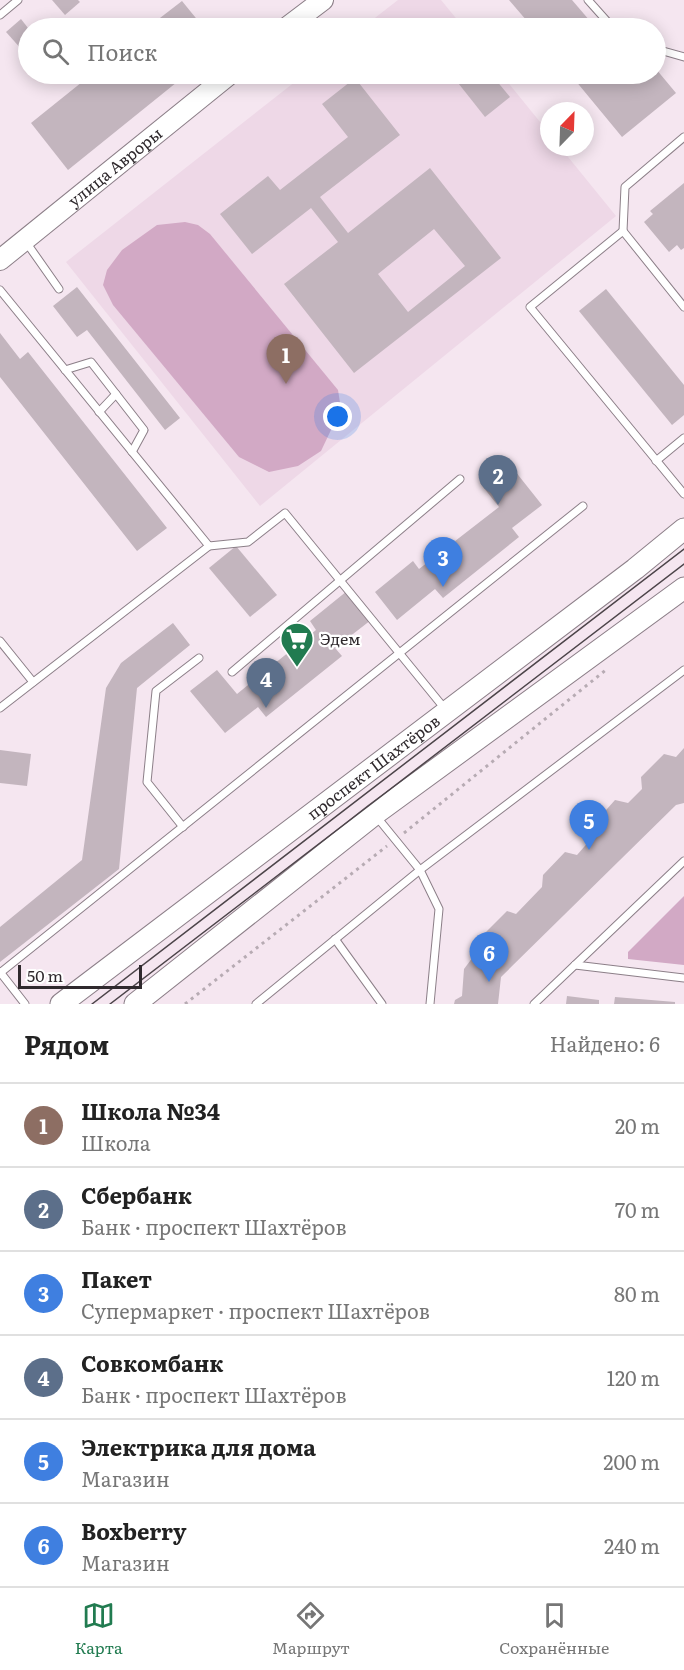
<!DOCTYPE html>
<html lang="ru">
<head>
<meta charset="utf-8">
<style>
  body { margin:0; font-family:Literata,serif; background:#f6f6f6; color:#222 }
  .compass { position:absolute; left:540px; top:102px; width:54px; height:54px; border-radius:50%; background:#fff; box-shadow:0 3px 15px #0003; rotate:23deg }
  .scale { position:absolute; left:18px; bottom:15px; width:124px; box-sizing:border-box; padding-left:6px; border:3px solid #2f292d; border-top:0; font-size:16px; line-height:21px; white-space:nowrap; color:#2f292d; -webkit-text-stroke:4px #fff; paint-order:stroke }
  .you { position:absolute; left:338px; top:417px; width:21px; height:21px; margin:-15px; border:4px solid #fff; border-radius:50%; background:#1a73e8; box-shadow:0 0 0 9px #1a73e833 }
  .badge { display:grid; place-items:center; width:39px; height:39px; border-radius:50%; background:#217b50; color:#fff; font-size:20px; font-weight:700 }
  .pin { position:absolute; translate:-50% -50px; filter:drop-shadow(0 2px 3px #0008) }
  .pin::after { content:''; position:absolute; top:32px; width:21px; height:18px; background:inherit; clip-path:polygon(0 0,100% 0,50% 100%) }
  .list { margin:0; padding:0; list-style:none }
  h2 { display:flex; justify-content:space-between; align-items:center; height:78px; margin:0; padding:0 24px; font-size:26px }
  h2 small { font-size:20px; font-weight:400; color:#767676 }
  .list li { display:grid; grid-template-columns:39px 1fr auto; gap:18px; align-items:center; box-sizing:border-box; height:84px; padding:0 24px; border-top:2px solid #e0e0e0 }
  .list b { display:block; font-size:22px; white-space:nowrap }
  .list p { margin:0; font-size:20px; white-space:nowrap; color:#767676 }
  .list em { font-size:20px; font-style:normal; color:#767676 }
  .icon { flex:none; width:33px; height:33px; fill:none; stroke:currentColor; stroke-width:2; stroke-linecap:round; stroke-linejoin:round }
  .map { position:relative; flex:none; width:684px; height:1004px; overflow:hidden }
  .search { position:absolute; background:#fff; box-shadow:0 3px 15px #0003; left:18px; right:18px; top:18px; height:66px; display:flex; align-items:center; gap:15px; box-sizing:border-box; padding:0 21px; border-radius:33px; color:#767676; font-size:22px }
  .sheet { height:582px; background:#fff }
  nav { display:flex; justify-content:space-around; align-items:center; box-sizing:border-box; height:84px; border-top:2px solid #e0e0e0; background:#fff; font-size:16px; color:#767676 }
  nav a { display:grid; justify-items:center; gap:3px }
  nav .on { color:#217b50 }
  .map>svg:first-child { display:block }
  .built { fill:#eed8e7 }
  .green { fill:#d2a9c5 }
  .building { fill:#c3b5be; fill-rule:evenodd }
  .lines { fill:none; stroke-linecap:round; stroke-linejoin:round }
  .lane-casing { stroke:#8c7f88; stroke-width:9 }
  .secondary-casing { stroke:#8c7f88; stroke-width:22 }
  .primary-casing { stroke:#8c7f88; stroke-width:23 }
  .path { stroke:#b7abb3; stroke-width:3; stroke-dasharray:3 4.5; stroke-linecap:butt }
  .lane { stroke:#fff; stroke-width:7 }
  .secondary { stroke:#fff; stroke-width:20 }
  .primary { stroke:#fff; stroke-width:21 }
  .tram { stroke:#4c4449; stroke-width:1.5 }
  .labels { text-anchor:middle; stroke-width:4.5; stroke-linejoin:round; paint-order:stroke }
  .street-label { font-size:16px; fill:#2f292d; stroke:#fff }
  .poi-label { font-size:16px; fill:#2f292d; stroke:#fff; text-anchor:start }
</style>
</head>
<body>
<div class="map">
<svg width="684" height="1004" viewBox="0 0 684 1004">
  <rect width="100%" height="100%" fill="#f5e6f0"/>
  <g class="built">
    <polygon points="398,0 441,0 464,28 362,28"/>
    <polygon points="305,74 501,74 549,133 549,147 560,147 616,216 260,506 66,262"/>
  </g>
  <g class="green">
    <polygon points="185,222 198,225 210,234 338,390 341,409 321,451 298,466 269,472 239,457 113,305 103,285 107,270 122,250 157,225"/>
    <polygon points="684,896 684,965 628,959 628,952"/>
  </g>
  <g class="building">
    <polygon points="52,0 78,0 80,2 65,15"/>
    <polygon points="509,0 572,0 596,28 533,28"/>
    <polygon points="182,1 204,28 147,28"/>
    <polygon points="21,19 28,28 28,45 23,51 6,32"/>
    <polygon points="656,69 676,93 622,137 570,74 656,74"/>
    <polygon points="92,74 187,74 68,170 31,123"/>
    <polygon points="451,74 491,74 510,97 485,117"/>
    <path d="M355,78L400,135L320,197L348,233L430,168L501,258L354,373L284,284L338,242L311,208L252,254L220,214L268,176L280,190L348,137L322,104ZM434,229L465,266L408,312L378,274Z"/>
    <polygon points="684,183 684,248 681,250 677,245 669,252 644,222 653,214 650,211"/>
    <polygon points="77,287 180,418 165,430 87,330 77,337 53,306"/>
    <polygon points="606,289 684,385 684,415 672,425 579,311"/>
    <polygon points="0,333 20,359 28,352 167,528 137,551 0,377"/>
    <polygon points="507,461 542,505 512,528 519,537 443,598 435,589 397,620 375,592 413,561 419,569 499,507 480,483"/>
    <polygon points="236,546 277,595 250,617 209,568"/>
    <polygon points="347,591 371,620 335,648 342,656 266,717 258,707 225,733 190,691 217,670 237,694 316,630 310,621"/>
    <polygon points="173,623 190,645 137,688 119,869 0,962 0,927 82,860 106,688 121,663"/>
    <polygon points="684,748 684,803 676,805 501,977 498,1004 454,1004 455,1000 462,996 464,969 482,945 481,937 507,911 516,914 542,887 543,875 565,852 577,855 591,839 591,827 615,800 628,803 642,789 641,777 664,754 676,757"/>
    <polygon points="0,750 31,754 27,786 0,783"/>
    <polygon points="567,996 599,1000 599,1004 566,1004"/>
    <polygon points="615,997 675,1002 675,1004 614,1004"/>
  </g>
  <g class="lines">
    <g class="lane-casing">
      <g id="lane">
        <polyline points="588,0 613,28"/>
        <polyline points="0,15 18,0"/>
        <polyline points="656,49 684,57"/>
        <polyline points="623,231 625,187 684,137"/>
        <polyline points="26,242 59,289"/>
        <polyline points="0,290 209,546 248,542 285,513 445,709"/>
        <polyline points="684,307 623,231 530,307 684,494"/>
        <polyline points="65,370 91,362 144,430 132,452"/>
        <polyline points="99,412 116,394"/>
        <polyline points="656,461 684,438"/>
        <polyline points="0,641 33,682"/>
        <polyline points="232,672 460,479"/>
        <polyline points="0,708 209,546"/>
        <polyline points="376,816 420,870 439,909 430,1004"/>
        <polyline points="183,827 147,782 156,691 199,658"/>
        <polyline points="335,939 382,1004"/>
        <polyline points="575,965 684,978"/>
        <polyline points="0,972 25,1004"/>
        <polyline points="0,973 583,506"/>
        <polyline points="256,1004 420,870 684,670"/>
        <polyline points="534,1004 684,861"/>
      </g>
    </g>
    <g class="secondary-casing">
      <g id="secondary">
        <polyline points="286,28 323,0"/>
        <path id="s1" d="M0,260L230,74"/>
      </g>
    </g>
    <g class="primary-casing">
      <g id="primary">
        <path id="s2" d="M61,1004L635,569L684,529"/>
        <polyline points="135,1004 375,814 684,588"/>
      </g>
    </g>
    <g class="path">
      <polyline points="404,833 607,669"/>
      <polyline points="185,1004 387,846"/>
    </g>
    <use href="#lane" class="lane"/>
    <use href="#secondary" class="secondary"/>
    <use href="#primary" class="primary"/>
    <g class="tram">
      <polyline points="92,1004 684,549"/>
      <polyline points="110,1004 684,564"/>
    </g>
  </g>
  <defs>
    <g id="supermarket-pin" transform="scale(1.725)"><path d="M0 17L-7.5 6A9.5 9.5 0 1 1 7.5 6Z" fill="#217b50" stroke="#fff"/><path d="M-6-5.5h2.5l.6 2H6L4.5 2H-2.5L-4.4-4H-6ZM-1.5 3.2a1.3 1.3 0 1 0 .1 0ZM3 3.2a1.3 1.3 0 1 0 .1 0Z" fill="#fff"/></g>
  </defs>
  <g fill-rule="evenodd">
    <use href="#supermarket-pin" x="297" y="639"/>
  </g>
  <g class="labels">
    <g class="street-label">
      <text dy="6" stroke="none"><textPath href="#s1" startOffset="148">улица Авроры</textPath></text>
      <text dy="6" stroke="none"><textPath href="#s2" startOffset="392">проспект Шахтёров</textPath></text>
    </g>
    <g class="poi-label">
      <text x="320" y="645">Эдем</text>
    </g>
  </g>
</svg>
<svg class="compass" viewBox="-18 -18 36 36"><path d="M0-13l5 13h-10z" fill="#e53935"/><path d="M0 13l5-13h-10z" fill="#767676"/></svg>
<div class="scale">50 m</div>
<div class="you"></div>
<div class="pin badge" style="left:286px;top:384px;background:#8d6e63">1</div>
<div class="pin badge" style="left:498px;top:505px;background:#5c6f8a">2</div>
<div class="pin badge" style="left:443px;top:587px;background:#3f7fe0">3</div>
<div class="pin badge" style="left:266px;top:708px;background:#5c6f8a">4</div>
<div class="pin badge" style="left:589px;top:850px;background:#3f7fe0">5</div>
<div class="pin badge" style="left:489px;top:982px;background:#3f7fe0">6</div>
<div class="search"><svg class="icon" aria-label="search" viewBox="0 0 24 24"><circle cx="10" cy="10" r="6"/><path d="M15 15l6 6"/></svg>Поиск</div>
</div>
<section class="sheet">
<h2>Рядом<small>Найдено: 6</small></h2>
<ul class="list">
<li><span class="badge" style="background:#8d6e63">1</span><div><b>Школа №34</b><p>Школа</p></div><em>20 m</em></li>
<li><span class="badge" style="background:#5c6f8a">2</span><div><b>Сбербанк</b><p>Банк · проспект Шахтёров</p></div><em>70 m</em></li>
<li><span class="badge" style="background:#3f7fe0">3</span><div><b>Пакет</b><p>Супермаркет · проспект Шахтёров</p></div><em>80 m</em></li>
<li><span class="badge" style="background:#5c6f8a">4</span><div><b>Совкомбанк</b><p>Банк · проспект Шахтёров</p></div><em>120 m</em></li>
<li><span class="badge" style="background:#3f7fe0">5</span><div><b>Электрика для дома</b><p>Магазин</p></div><em>200 m</em></li>
<li><span class="badge" style="background:#3f7fe0">6</span><div><b>Boxberry</b><p>Магазин</p></div><em>240 m</em></li>
</ul>
</section>
<nav>
<a class="on"><svg class="icon" aria-label="map" viewBox="0 0 24 24"><path d="M3 6l6-2 6 2 6-2v14l-6 2-6-2-6 2zM9 4v14M15 6v14"/></svg>Карта</a>
<a><svg class="icon" aria-label="directions" viewBox="0 0 24 24"><path d="M12 3l9 9-9 9-9-9zM9 14v-3h6M13 9l2 2-2 2"/></svg>Маршрут</a>
<a><svg class="icon" aria-label="saved" viewBox="0 0 24 24"><path d="M7 4h10v16l-5-4-5 4z"/></svg>Сохранённые</a>
</nav>
</body>
</html>
